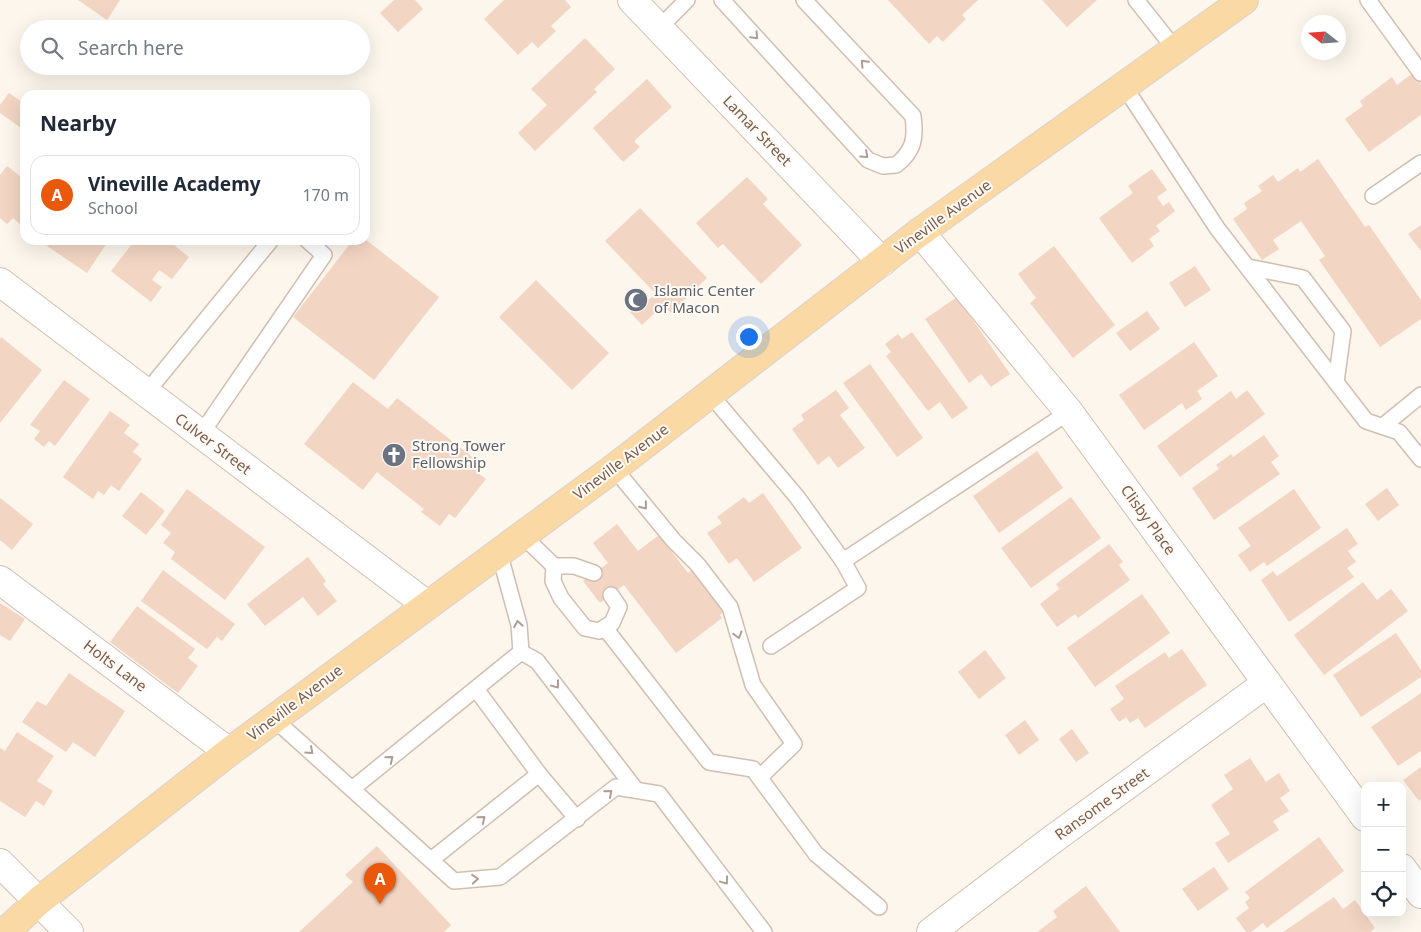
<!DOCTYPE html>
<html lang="en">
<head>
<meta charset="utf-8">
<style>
  body { margin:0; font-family:"Noto Sans",sans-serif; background:#f6f6f7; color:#1f2937 }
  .controls { position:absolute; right:15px; bottom:15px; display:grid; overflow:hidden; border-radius:10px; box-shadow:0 5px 20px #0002 }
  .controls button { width:45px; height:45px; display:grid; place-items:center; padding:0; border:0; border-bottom:1px solid #e0e1e3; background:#fff; color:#1f2937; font:25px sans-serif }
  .compass { position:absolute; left:1301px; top:15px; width:45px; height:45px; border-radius:50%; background:#fff; box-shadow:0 5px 20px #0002; rotate:287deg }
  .you { position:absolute; left:748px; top:336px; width:18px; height:18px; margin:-12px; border:4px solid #fff; border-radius:50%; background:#1a73e8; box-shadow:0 0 0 8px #1a73e833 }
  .badge { display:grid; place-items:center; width:32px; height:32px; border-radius:50%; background:#ea580c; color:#fff; font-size:16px; font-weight:700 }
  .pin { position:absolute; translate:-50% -41px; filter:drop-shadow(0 1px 2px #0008) }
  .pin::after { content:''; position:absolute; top:26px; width:18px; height:15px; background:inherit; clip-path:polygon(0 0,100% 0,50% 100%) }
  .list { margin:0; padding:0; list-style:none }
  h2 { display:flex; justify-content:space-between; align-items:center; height:65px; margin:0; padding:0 20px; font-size:21px }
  h2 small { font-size:16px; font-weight:400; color:#747a83 }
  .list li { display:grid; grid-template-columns:32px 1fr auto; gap:15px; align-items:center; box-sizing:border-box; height:80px; margin:0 10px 10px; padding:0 10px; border:1px solid #e0e1e3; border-radius:15px }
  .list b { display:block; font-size:19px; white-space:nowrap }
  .list p { margin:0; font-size:16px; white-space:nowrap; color:#747a83 }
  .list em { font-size:16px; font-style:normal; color:#747a83 }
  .icon { flex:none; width:28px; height:28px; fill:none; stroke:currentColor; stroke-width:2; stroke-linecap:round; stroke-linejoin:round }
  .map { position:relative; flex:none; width:1421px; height:932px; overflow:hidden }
  .search { position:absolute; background:#fff; box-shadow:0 5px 20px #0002; left:20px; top:20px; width:350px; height:55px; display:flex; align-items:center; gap:12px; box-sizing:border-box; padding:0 18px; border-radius:28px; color:#747a83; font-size:19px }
  .panel { position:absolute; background:#fff; box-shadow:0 5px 20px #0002; left:20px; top:90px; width:350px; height:155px; border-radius:15px }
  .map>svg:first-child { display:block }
  .building { fill:#f3d5c3 }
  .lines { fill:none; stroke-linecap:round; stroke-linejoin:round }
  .lane-casing { stroke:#d1beb0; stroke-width:18 }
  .street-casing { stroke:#d1beb0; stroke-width:30 }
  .primary-casing { stroke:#dad1cd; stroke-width:30 }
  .lane { stroke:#fff; stroke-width:15 }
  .street { stroke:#fff; stroke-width:28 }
  .primary { stroke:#fbd9a5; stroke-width:28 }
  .oneway { stroke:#af9d94 }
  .labels { text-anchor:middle; stroke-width:4; stroke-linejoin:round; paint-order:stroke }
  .street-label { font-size:15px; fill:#7a5c4d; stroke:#fffaf3 }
  .worship-label { font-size:15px; fill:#5b616d; stroke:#fffaf3; text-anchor:start }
</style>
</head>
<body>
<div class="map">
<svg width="1421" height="932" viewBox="0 0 1421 932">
  <rect width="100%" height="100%" fill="#fdf6ec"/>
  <g class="building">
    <polygon points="78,0 120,0 107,20"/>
    <polygon points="394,0 415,0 423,9 398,32 380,13"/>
    <polygon points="504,0 565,0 571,7 551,26 556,31 538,48 532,42 518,55 484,19"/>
    <polygon points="888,0 978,0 962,15 966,19 943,42 937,36 929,44"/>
    <polygon points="1042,0 1097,0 1067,27"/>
    <polygon points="585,38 615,69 594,89 597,92 535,151 518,133 547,105 531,89"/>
    <polygon points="1413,73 1421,84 1421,115 1369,152 1345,119 1363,106 1360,101 1392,77 1397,85"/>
    <polygon points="647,79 672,107 634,141 640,147 623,162 593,128"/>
    <polygon points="9,93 25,104 25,122 21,128 0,113 0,105"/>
    <polygon points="1318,159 1365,227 1369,225 1421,300 1421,319 1380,347 1319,260 1325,256 1301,221 1273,240 1279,249 1262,260 1233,219 1247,209 1244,203 1262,191 1258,186 1273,175 1278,182 1298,168 1300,172"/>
    <polygon points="7,166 25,180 23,227 13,218 7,224 0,218 0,175"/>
    <polygon points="1152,169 1167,190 1157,197 1163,206 1169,202 1175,211 1156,226 1160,231 1149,239 1154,246 1132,263 1099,218 1133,193 1128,186"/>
    <polygon points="747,177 768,199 763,204 802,245 761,284 723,244 718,248 696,223"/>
    <polygon points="640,208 707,278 671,313 663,305 642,325 630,312 645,298 647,301 656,294 605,241"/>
    <polygon points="1421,225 1421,251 1408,234"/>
    <polygon points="365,239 439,297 374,380 293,317 353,240"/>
    <polygon points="47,240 109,240 87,273 47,246 50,242"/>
    <polygon points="135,240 180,240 175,246 189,257 172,279 159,270 152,280 162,287 151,302 111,271"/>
    <polygon points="1054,246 1115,325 1073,358 1030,303 1036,298 1018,274"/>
    <polygon points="1195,266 1211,290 1185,307 1169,283"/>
    <polygon points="536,280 609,353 572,390 499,317"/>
    <polygon points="957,297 1010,374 991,387 981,374 969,383 925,319"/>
    <polygon points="1147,311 1160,329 1130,351 1116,333"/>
    <polygon points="912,332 968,408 952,419 940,402 928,411 886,356 891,352 885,344 898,334 902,339"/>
    <polygon points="1,337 42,370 0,423 0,339"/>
    <polygon points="1194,342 1218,376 1197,391 1202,399 1186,410 1182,403 1144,430 1119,395"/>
    <polygon points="870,364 923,438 897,457 843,383"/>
    <polygon points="64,380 90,399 55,446 49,441 44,447 34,439 40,431 30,425"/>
    <polygon points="353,382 388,409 397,398 484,466 478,473 486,479 455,518 449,514 440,526 421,512 424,509 377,472 363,490 304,444"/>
    <polygon points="836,390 849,408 840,415 865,448 838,468 829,456 818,465 792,429 804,420 801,415"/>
    <polygon points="1247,390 1265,414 1180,477 1157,446 1231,391 1236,399"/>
    <polygon points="110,411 130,425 124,433 139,444 133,452 142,459 119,491 111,485 104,495 98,491 93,499 63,477"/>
    <polygon points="1264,435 1279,456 1271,462 1280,474 1214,520 1192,488 1219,469 1216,465 1231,454 1233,457"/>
    <polygon points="1037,451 1063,488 999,533 973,496"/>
    <polygon points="1387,488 1399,505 1378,521 1365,504"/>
    <polygon points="187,489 265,547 225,600 171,559 175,552 163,543 171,533 161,525"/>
    <polygon points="1294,489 1321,528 1267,566 1264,562 1250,572 1238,555 1251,546 1238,528"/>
    <polygon points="141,492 165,511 146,535 122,516"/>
    <polygon points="763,493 802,548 754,582 737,558 729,564 707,533 722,523 717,517 744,497 749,503"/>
    <polygon points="1071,497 1101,538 1031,588 1001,548"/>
    <polygon points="0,498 33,524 12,550 0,540"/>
    <polygon points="617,524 638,551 659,535 688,573 697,566 729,608 720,615 722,618 676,653 624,585 600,603 583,581 608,563 593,543"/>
    <polygon points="1347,528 1358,544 1348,551 1356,562 1347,568 1354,577 1289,622 1261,580 1273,571 1277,576"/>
    <polygon points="1109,544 1123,562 1119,565 1130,580 1078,618 1075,614 1057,627 1040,604 1059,589 1056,584"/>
    <polygon points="308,557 326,581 323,584 337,601 318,616 303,597 265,626 247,604"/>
    <polygon points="163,570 235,624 222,641 217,637 207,649 141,601"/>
    <polygon points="1363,582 1377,600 1391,589 1408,611 1324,675 1294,635"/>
    <polygon points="1142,594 1170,633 1095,687 1067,648"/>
    <polygon points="0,603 25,619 10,641 0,635"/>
    <polygon points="137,606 195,649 188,658 198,666 178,693 110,642"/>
    <polygon points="1396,633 1421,670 1421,677 1361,717 1333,675"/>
    <polygon points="1182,649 1207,685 1145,728 1138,718 1130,723 1126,717 1119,722 1110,709 1124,699 1115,686 1165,652 1169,658"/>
    <polygon points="985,650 1006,678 979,699 958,672"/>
    <polygon points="69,673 125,711 95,757 73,742 66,752 22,722 37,701 46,706"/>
    <polygon points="1421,693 1421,751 1398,766 1371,727"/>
    <polygon points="1025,720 1039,740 1019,755 1005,735"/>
    <polygon points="1072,729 1089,753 1076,762 1059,739"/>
    <polygon points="17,732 54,756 37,781 53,791 44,806 36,801 25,817 0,801 0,748 5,751"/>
    <polygon points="1250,758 1266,782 1279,773 1290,791 1280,798 1289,811 1273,821 1279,830 1228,863 1215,843 1230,834 1211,805 1233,789 1224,775"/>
    <polygon points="1421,767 1421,799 1419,801 1403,780"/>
    <polygon points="1319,837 1344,871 1267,928 1263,923 1251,932 1246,932 1236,918 1249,908 1245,902 1250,898 1245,892"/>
    <polygon points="377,846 451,925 444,932 299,932 353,882 345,875"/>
    <polygon points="1214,867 1229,889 1198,911 1182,889"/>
    <polygon points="1086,886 1120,932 1037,932 1057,917 1053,911"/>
    <polygon points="1334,897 1343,909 1355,900 1375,928 1370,932 1283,932"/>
  </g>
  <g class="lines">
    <g class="lane-casing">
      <g id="lane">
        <path d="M722,0L868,160L883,166L896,165C914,151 916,138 913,116L804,0"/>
        <polyline points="1136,0 1175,49"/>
        <polyline points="1368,0 1421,73"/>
        <polyline points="659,28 687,0"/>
        <polyline points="1124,86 1217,228 1366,421 1399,432 1421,459"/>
        <polyline points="1373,196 1421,163"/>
        <polyline points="1248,267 1303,278 1343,331 1336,382"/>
        <polyline points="146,393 271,240"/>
        <polyline points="710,394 797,497 843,561 1069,412"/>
        <polyline points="1383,426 1421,395"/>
        <polyline points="201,434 324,255 307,240"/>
        <polyline points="614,468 674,541 698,565 730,607 753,685 794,744 760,777"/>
        <polyline points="522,535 554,566 574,566 594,573"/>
        <polyline points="554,566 553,581 561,598 585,628 599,631 612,623 619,607 611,595"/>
        <polyline points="605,628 709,762 753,769 816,854 879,907"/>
        <polyline points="771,646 858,588 843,561"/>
        <polyline points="521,652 537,661 636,790"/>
        <polyline points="274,719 454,881 500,877 616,787 659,794 764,932"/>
        <polyline points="539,774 577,819"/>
        <polyline points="352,789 521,652 519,625 499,552"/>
        <polyline points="431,860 539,774 476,689"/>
      </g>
    </g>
    <g class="street-casing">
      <g id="street">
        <polyline points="632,0 882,262"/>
        <polyline points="920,232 1069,412 1365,817"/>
        <polyline points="0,282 427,605"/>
        <polyline points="0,580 229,752"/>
        <polyline points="0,863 69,932"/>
        <polyline points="1402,868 1421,894"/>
        <polyline points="931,932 1049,842 1267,683"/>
      </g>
    </g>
    <g class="primary-casing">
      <polyline id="primary" points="5,932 39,901 229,752 614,468 920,232 1244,0"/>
    </g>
    <use href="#lane" class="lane"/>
    <use href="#street" class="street"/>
    <use href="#primary" class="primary"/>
  </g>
  <defs><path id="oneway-chevron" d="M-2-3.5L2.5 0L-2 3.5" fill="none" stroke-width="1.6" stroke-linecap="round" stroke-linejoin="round" transform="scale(1.25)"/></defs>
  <g class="oneway">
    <use href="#oneway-chevron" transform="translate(755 36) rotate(47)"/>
    <use href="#oneway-chevron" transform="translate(864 63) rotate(-133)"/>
    <use href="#oneway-chevron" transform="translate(865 155) rotate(42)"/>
    <use href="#oneway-chevron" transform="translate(644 506) rotate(51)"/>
    <use href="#oneway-chevron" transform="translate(518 624) rotate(-100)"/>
    <use href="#oneway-chevron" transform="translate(738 635) rotate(74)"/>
    <use href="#oneway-chevron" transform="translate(556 685) rotate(53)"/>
    <use href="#oneway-chevron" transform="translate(310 751) rotate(42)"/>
    <use href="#oneway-chevron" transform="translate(390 759) rotate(-39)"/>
    <use href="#oneway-chevron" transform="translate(609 793) rotate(-40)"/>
    <use href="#oneway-chevron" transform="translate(482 819) rotate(-39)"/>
    <use href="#oneway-chevron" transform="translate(475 879) rotate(-5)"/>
    <use href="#oneway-chevron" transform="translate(725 881) rotate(53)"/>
  </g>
  <defs>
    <g id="mosque-disc" transform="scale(1.25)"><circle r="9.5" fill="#6b7280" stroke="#fffaf3"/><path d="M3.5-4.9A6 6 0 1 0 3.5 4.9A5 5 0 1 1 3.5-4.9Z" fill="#fff"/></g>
    <g id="church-disc" transform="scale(1.25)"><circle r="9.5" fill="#6b7280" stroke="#fffaf3"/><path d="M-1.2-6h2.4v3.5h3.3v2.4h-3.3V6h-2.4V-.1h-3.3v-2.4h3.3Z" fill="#fff"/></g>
  </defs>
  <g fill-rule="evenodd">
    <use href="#mosque-disc" x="636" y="300"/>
    <use href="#church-disc" x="394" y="455"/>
  </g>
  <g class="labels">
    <g class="street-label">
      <text transform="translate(757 131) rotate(46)" y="5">Lamar Street</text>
      <text transform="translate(943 217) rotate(-36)" y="5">Vineville Avenue</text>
      <text transform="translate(213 444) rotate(37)" y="5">Culver Street</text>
      <text transform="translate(621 462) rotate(-37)" y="5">Vineville Avenue</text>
      <text transform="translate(1148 520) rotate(54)" y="5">Clisby Place</text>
      <text transform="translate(115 666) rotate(37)" y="5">Holts Lane</text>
      <text transform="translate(295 703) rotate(-37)" y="5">Vineville Avenue</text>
      <text transform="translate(1102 804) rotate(-36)" y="5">Ransome Street</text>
    </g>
    <g class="worship-label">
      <text x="654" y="296">Islamic Center<tspan x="654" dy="17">of Macon</tspan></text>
      <text x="412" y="451">Strong Tower<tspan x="412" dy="17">Fellowship</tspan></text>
    </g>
  </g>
</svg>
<div class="controls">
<button>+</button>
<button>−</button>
<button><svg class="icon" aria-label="locate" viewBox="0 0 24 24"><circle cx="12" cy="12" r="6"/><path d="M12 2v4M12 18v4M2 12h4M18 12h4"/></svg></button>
</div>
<svg class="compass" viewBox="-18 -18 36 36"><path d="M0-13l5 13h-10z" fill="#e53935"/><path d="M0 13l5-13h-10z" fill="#747a83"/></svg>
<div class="you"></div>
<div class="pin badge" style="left:380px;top:904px">A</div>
<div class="search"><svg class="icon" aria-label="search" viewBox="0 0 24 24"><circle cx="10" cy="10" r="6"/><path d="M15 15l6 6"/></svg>Search here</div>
<section class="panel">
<h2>Nearby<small></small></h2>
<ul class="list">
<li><span class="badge">A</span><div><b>Vineville Academy</b><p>School</p></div><em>170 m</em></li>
</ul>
</section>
</div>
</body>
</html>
